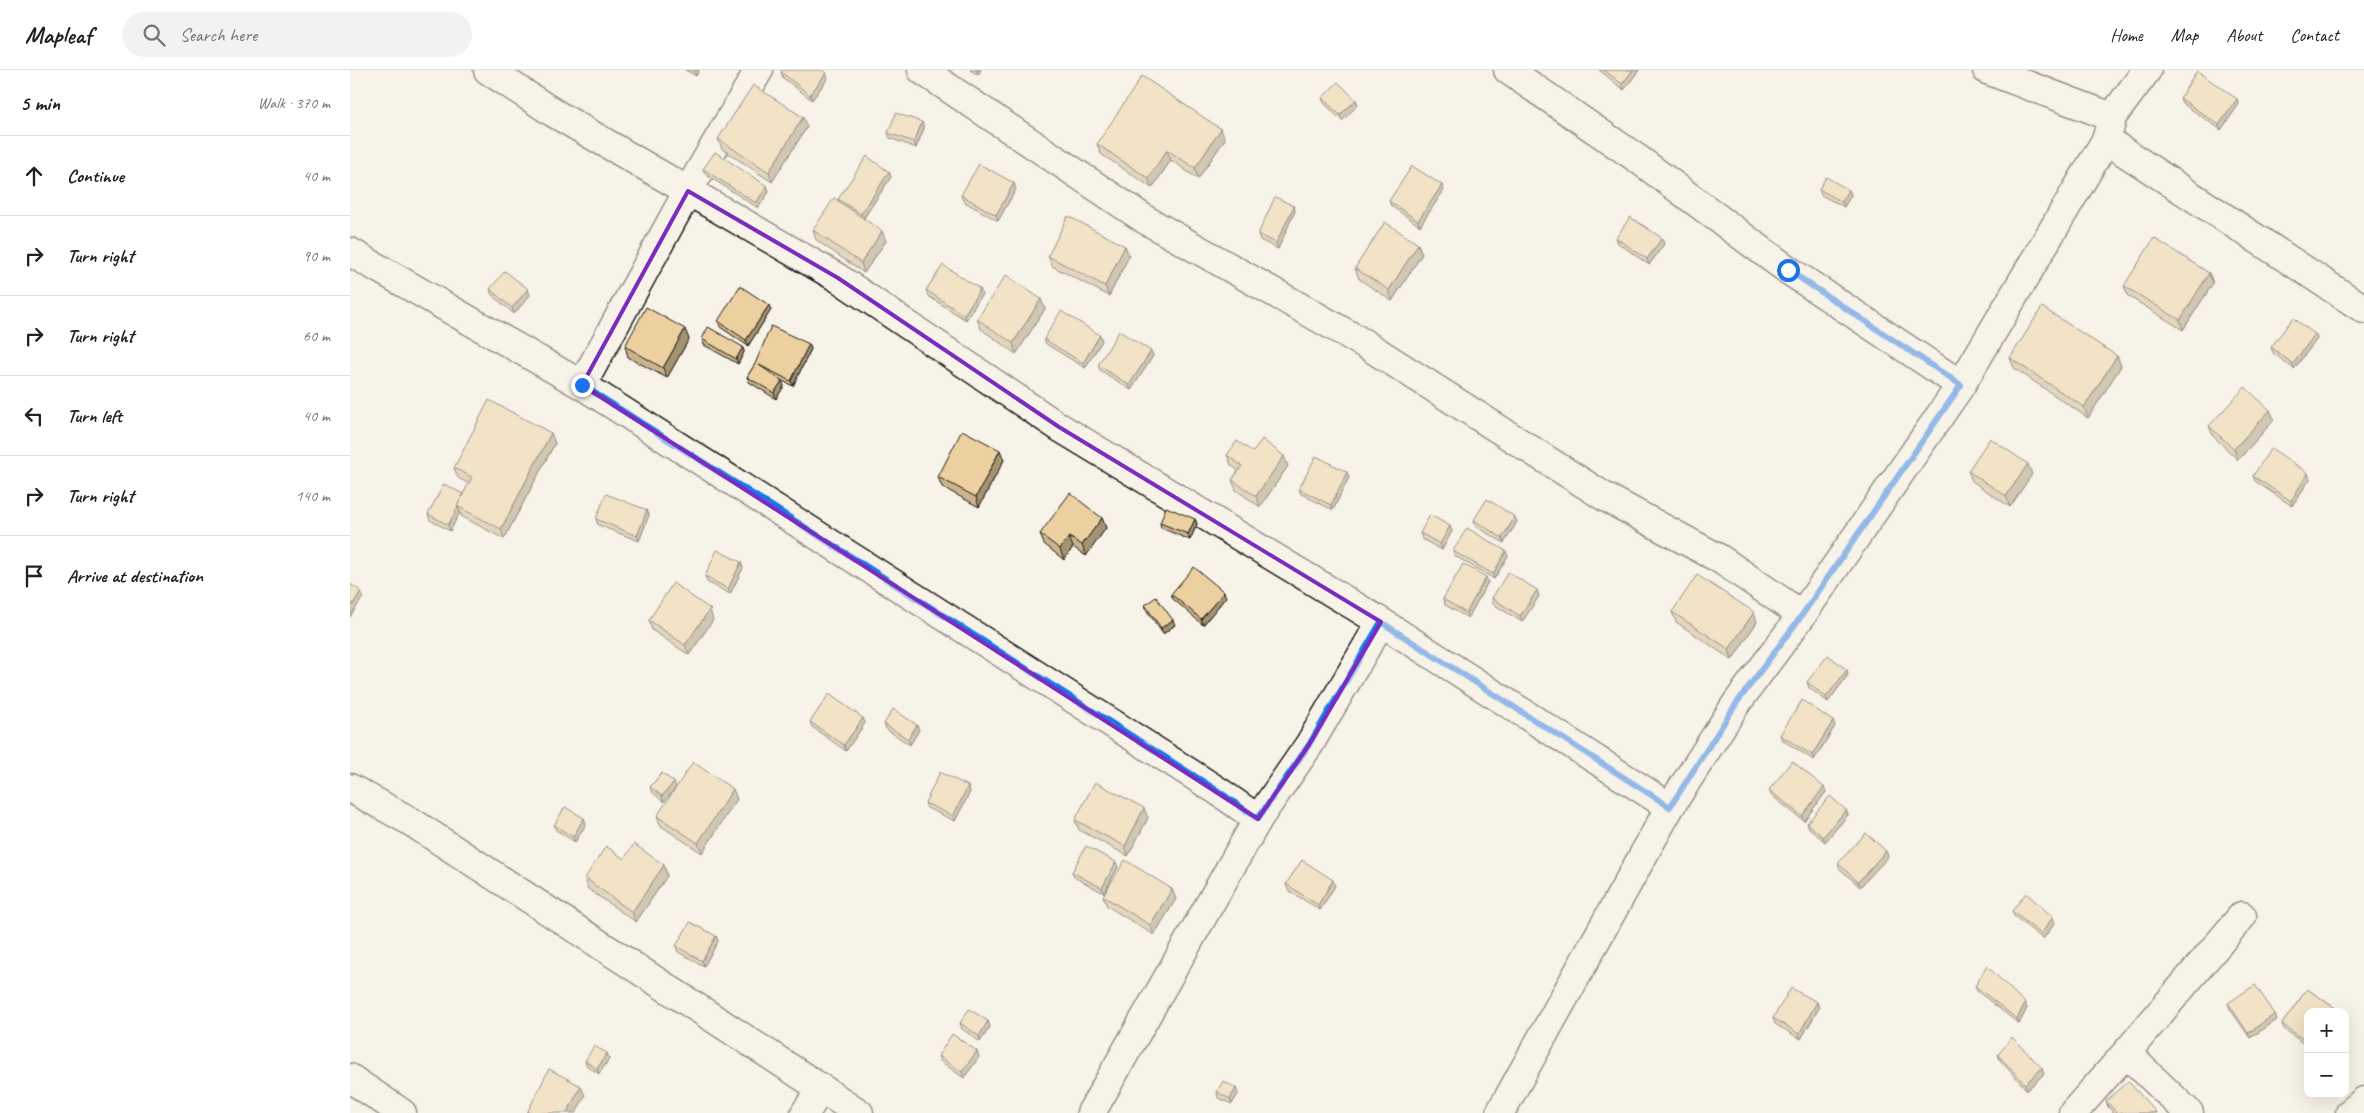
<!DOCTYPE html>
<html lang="en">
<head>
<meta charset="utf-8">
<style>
  body { margin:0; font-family:Caveat,sans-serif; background:#f2f2f2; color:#202124 }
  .controls { position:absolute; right:15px; bottom:15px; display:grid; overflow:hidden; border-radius:10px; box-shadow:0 5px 20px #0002 }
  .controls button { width:45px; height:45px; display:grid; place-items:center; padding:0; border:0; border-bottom:1px solid #e0e0e0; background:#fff; color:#202124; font:25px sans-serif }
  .stop { position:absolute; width:15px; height:15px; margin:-11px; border:4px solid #1a73e8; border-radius:50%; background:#fff }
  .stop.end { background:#1a73e8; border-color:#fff; box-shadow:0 1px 5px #0008 }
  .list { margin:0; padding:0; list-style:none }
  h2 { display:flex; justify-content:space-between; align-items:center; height:65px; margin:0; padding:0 20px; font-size:21px }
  h2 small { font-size:16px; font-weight:400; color:#757577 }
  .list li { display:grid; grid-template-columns:32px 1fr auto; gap:15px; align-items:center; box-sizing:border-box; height:80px; padding:0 20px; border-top:1px solid #e0e0e0 }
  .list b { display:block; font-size:19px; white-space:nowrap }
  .list em { font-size:16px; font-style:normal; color:#757577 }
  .icon { flex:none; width:28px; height:28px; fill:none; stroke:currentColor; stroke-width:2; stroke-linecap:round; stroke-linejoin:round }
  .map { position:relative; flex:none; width:2014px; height:1043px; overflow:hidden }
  header { display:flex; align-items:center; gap:30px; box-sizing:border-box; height:70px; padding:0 25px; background:#fff; border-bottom:1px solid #e0e0e0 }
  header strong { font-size:24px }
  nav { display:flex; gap:28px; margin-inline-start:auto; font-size:18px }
  .search { width:350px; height:45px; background:#f2f2f2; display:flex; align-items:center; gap:12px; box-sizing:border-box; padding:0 18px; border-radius:28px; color:#757577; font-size:19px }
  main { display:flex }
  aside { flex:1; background:#fff }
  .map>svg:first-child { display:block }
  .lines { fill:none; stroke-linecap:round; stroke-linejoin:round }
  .minor-casing { stroke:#1c1c1c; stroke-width:31 }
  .tertiary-casing { stroke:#1c1c1c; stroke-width:31 }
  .minor { stroke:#f7f3e8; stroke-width:28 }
  .tertiary { stroke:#f7f3e8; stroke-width:28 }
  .wall { fill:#cbb38a; stroke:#1c1c1c }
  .shaded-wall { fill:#a59270; stroke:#1c1c1c }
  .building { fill:#ecd0a0; stroke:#1c1c1c }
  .route { stroke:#1a73e8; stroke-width:6 }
  .marked { fill:none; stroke:#7b2cbf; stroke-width:4; stroke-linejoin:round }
</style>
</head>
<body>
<header>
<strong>Mapleaf</strong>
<div class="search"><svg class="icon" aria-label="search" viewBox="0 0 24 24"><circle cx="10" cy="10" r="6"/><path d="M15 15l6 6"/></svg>Search here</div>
<nav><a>Home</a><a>Map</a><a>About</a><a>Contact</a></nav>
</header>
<main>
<aside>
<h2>5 min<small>Walk · 370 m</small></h2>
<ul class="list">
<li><svg class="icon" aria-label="ahead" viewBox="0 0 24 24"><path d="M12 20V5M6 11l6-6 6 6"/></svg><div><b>Continue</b></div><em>40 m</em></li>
<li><svg class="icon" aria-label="right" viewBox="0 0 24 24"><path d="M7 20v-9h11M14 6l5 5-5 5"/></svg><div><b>Turn right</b></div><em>90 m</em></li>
<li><svg class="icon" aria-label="right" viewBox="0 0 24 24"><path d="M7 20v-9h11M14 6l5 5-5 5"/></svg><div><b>Turn right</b></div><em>60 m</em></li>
<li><svg class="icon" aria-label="left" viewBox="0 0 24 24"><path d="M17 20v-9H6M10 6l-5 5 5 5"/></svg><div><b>Turn left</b></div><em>40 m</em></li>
<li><svg class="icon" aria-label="right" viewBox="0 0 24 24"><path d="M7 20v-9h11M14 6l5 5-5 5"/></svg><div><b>Turn right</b></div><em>140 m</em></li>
<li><svg class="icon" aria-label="arrive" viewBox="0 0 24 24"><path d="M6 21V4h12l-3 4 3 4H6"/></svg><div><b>Arrive at destination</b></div></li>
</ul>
</aside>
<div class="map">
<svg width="2014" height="1043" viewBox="0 0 2014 1043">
  <rect width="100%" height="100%" fill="#f7f3e8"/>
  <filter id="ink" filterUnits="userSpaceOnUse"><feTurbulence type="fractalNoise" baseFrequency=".02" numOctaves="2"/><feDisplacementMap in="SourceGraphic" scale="10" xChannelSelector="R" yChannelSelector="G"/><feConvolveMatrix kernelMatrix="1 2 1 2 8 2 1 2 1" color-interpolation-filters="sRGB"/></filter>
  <g filter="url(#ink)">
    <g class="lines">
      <g class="minor-casing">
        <g id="minor">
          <polyline points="138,0 204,43 488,208 709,357 1031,552"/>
          <polyline points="572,0 796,150 1015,274 1255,427 1370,489 1452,545"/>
          <polyline points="1158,0 1288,89 1438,200 1611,315"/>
          <polyline points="1761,53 1756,70 2014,239"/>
          <polyline points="0,182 232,315 868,721 908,749 959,675 1031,552 1320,737"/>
          <polyline points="232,315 338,121 409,0"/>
          <polyline points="0,718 60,751 509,1043"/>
          <polyline points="1776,983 1839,1043"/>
          <polyline points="0,1008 52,1043"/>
          <polyline points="455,1043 471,1019"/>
          <polyline points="741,1043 908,749"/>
          <polyline points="1150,1043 1320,737 1386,634 1452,545 1611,315 1756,70"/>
          <polyline points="1723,1043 1776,983 1892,846"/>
          <polyline points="2000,1043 2014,1031"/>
        </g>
      </g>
      <g class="tertiary-casing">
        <polyline id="tertiary" points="1637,0 1762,47 1797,0"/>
      </g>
      <use href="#minor" class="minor"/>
      <use href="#tertiary" class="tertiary"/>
    </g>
    <g class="wall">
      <polygon points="335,0 349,0 346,6"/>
      <polygon points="620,0 631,0 628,5"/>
      <polygon points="1249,0 1289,0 1274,20"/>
      <polygon points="431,2 476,3 478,8 462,30 433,8"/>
      <polygon points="972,28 1006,30 1008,35 992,51 974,33"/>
      <polygon points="1830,28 1887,29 1889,34 1871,60 1832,33"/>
      <polygon points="457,57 422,112 372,79 368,69"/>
      <polygon points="574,58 566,78 540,68 538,63"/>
      <polygon points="875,69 848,109 821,90 802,118 751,84 747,74"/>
      <polygon points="353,99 417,116 419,122 408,138 355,104"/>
      <polygon points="539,102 541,107 514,148 536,171 514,203 466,170 463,160 489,131 488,129"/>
      <polygon points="1092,115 1094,120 1070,156 1041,136 1039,131"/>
      <polygon points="666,119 648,151 613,131 611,125"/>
      <polygon points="1469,119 1499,120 1501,125 1494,137 1471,125"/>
      <polygon points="944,136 945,141 928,179 910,170 908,164"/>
      <polygon points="1266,168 1314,174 1299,195 1268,173"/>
      <polygon points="1068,174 1072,184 1042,231 1009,209 1005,198"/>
      <polygon points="775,176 779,186 759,226 702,196 698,186"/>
      <polygon points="1859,203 1863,213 1833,260 1778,226 1774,216"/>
      <polygon points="140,219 180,225 164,244 142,225"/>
      <polygon points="630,219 632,224 616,250 578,226 576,220"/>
      <polygon points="695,239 666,284 631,259 627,249"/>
      <polygon points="421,240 398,276 370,257 368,251"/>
      <polygon points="1965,264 1967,269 1944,299 1923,283 1921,277"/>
      <polygon points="750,265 752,271 735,298 696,274 694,269"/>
      <polygon points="339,269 317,308 278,287 275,276"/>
      <polygon points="352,269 393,277 394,282 388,294 354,275"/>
      <polygon points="459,274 461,279 443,316 430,310 434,316 426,329 399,312 397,307 405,294"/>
      <polygon points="801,281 803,286 781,320 750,300 748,295"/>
      <polygon points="1767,286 1771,296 1738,348 1664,298 1660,288"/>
      <polygon points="1920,340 1924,350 1888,390 1863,366 1859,356"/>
      <polygon points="205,373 154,469 111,446 110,442 100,461 80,450 78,444 113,424 119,414 108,408 104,398"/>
      <polygon points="903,382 938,396 910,437 886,420 882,410 888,401 881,395 877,385"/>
      <polygon points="654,390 629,437 592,417 588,407"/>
      <polygon points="1618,401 1682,404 1660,437 1622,411"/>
      <polygon points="1903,406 1960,409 1942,436 1905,411"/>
      <polygon points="999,407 983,440 951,424 949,419"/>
      <polygon points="297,440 299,445 289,471 248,455 246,449"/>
      <polygon points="752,448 756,458 736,486 723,477 714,490 694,474 690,464"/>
      <polygon points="845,449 847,454 840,470 811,458 810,453"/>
      <polygon points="1124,450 1167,452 1154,473 1125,456"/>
      <polygon points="1102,461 1092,480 1072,469 1070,463"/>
      <polygon points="1103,481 1158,486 1144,509 1105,486"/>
      <polygon points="393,498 380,524 357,512 355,506"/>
      <polygon points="1138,512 1118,548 1095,535 1093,529"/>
      <polygon points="821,524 876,527 853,555 823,529"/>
      <polygon points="1189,526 1172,552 1143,534 1142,528"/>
      <polygon points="795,535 825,555 813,564 797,541"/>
      <polygon points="1322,542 1407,552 1382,590 1326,552"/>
      <polygon points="299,550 363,550 339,585 302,560"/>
      <polygon points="1498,605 1478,632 1459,618 1457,612"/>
      <polygon points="513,648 515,653 496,681 462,657 460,652"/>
      <polygon points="534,654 569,660 560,675 536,659"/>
      <polygon points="1485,656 1464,690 1432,670 1430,665"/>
      <polygon points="312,703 314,732 302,722 300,717"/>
      <polygon points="618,716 620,722 605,751 577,738 575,733"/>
      <polygon points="1419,720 1476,722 1454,751 1421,725"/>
      <polygon points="387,729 352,783 311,756 307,746"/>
      <polygon points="1496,740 1498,745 1475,772 1459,758 1457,753"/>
      <polygon points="798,748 778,786 729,760 725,750"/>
      <polygon points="236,754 225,772 206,760 204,755"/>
      <polygon points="1536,781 1538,787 1510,817 1490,799 1488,793"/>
      <polygon points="274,789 314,795 317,806 286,852 238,819 235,808"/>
      <polygon points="768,797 754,823 724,807 722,802"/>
      <polygon points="936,814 985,816 970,840 938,820"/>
      <polygon points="753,826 826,829 804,865 757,836"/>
      <polygon points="1662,841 1705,853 1693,869 1664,846"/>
      <polygon points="366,866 368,871 354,896 328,882 326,876"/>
      <polygon points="1625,916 1677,938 1669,954 1627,921"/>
      <polygon points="1957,919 1985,938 1986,942 1958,942 1958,977 1934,959 1932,954"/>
      <polygon points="1467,932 1469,938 1451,969 1425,954 1423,948"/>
      <polygon points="1878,933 1927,950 1900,968 1880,939"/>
      <polygon points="638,951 640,957 630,972 612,959 610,953"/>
      <polygon points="257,983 259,989 249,1004 237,996 235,991"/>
      <polygon points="1648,985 1694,1004 1677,1020 1650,990"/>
      <polygon points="588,986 629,987 614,1008 590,991"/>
      <polygon points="886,1018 888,1024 882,1034 868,1028 867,1022"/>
      <polygon points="1756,1031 1805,1041 1806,1043 1764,1043 1758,1037"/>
    </g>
    <g class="shaded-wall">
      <polygon points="344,0 349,0 346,6 344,1"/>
      <polygon points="626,0 631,0 628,5"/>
      <polygon points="1283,0 1289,0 1274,20 1272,14"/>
      <polygon points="476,3 478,8 462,30 460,25"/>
      <polygon points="1887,29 1889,34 1871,60 1869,55"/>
      <polygon points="1006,30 1008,35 992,51 990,45"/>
      <polygon points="453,47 457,57 422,112 419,102"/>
      <polygon points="572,52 574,58 566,78 564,72"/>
      <polygon points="871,59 875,69 848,109 845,98"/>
      <polygon points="817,80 821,90 802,118 798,108"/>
      <polygon points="539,102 541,107 512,150 511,144"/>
      <polygon points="664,113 666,119 648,151 646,145"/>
      <polygon points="1092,115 1094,120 1070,156 1068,151"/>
      <polygon points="417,116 419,122 408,138 406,133"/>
      <polygon points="1499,120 1501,125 1494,137 1492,132"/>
      <polygon points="944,136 945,141 928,179 926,173"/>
      <polygon points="532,161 536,171 514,203 511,193"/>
      <polygon points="1312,168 1314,174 1299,195 1297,189"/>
      <polygon points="1068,174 1072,184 1042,231 1039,220"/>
      <polygon points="775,176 779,186 759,226 755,216"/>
      <polygon points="1859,203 1863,213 1833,260 1830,250"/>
      <polygon points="178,219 180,225 164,244 162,238"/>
      <polygon points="630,219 632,224 616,250 614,245"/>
      <polygon points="691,229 695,239 666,284 663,273"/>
      <polygon points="419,235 421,240 398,276 396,270"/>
      <polygon points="335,259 339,269 317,308 313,298"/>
      <polygon points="1965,264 1967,269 1944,299 1943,294"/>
      <polygon points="750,265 752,271 735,298 733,293"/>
      <polygon points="459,274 461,279 443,316 441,311"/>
      <polygon points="393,277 394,282 388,294 386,289"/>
      <polygon points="801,281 803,286 781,320 779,315"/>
      <polygon points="1767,286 1771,296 1738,348 1734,337"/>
      <polygon points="432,311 434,316 426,329 424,323"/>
      <polygon points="1920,340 1924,350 1888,390 1884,379"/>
      <polygon points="201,363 205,373 154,469 151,459"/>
      <polygon points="650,380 654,390 629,437 626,427"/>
      <polygon points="934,386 938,396 910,437 906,426"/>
      <polygon points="1678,394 1682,404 1660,437 1656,426"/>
      <polygon points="997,402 999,407 983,440 981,435"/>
      <polygon points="1958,403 1960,409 1942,436 1941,431"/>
      <polygon points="108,437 110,442 100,461 98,455"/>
      <polygon points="297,440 299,445 289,471 287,466"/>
      <polygon points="1165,447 1167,452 1154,473 1152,468"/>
      <polygon points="752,448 756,458 736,486 732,475"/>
      <polygon points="845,449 847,454 840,470 838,464"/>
      <polygon points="1100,456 1102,461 1092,480 1090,474"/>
      <polygon points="719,467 723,477 714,490 710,479"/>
      <polygon points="1156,481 1158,486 1144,509 1143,504"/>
      <polygon points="391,492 393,498 380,524 378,519"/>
      <polygon points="1136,507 1138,512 1118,548 1116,543"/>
      <polygon points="1187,520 1189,526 1172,552 1170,546"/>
      <polygon points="11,521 13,527 0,547 0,539"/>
      <polygon points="874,522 876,527 853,555 851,549"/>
      <polygon points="360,539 363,550 339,585 335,575"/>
      <polygon points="1404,542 1407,552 1382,590 1379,579"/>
      <polygon points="823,550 825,555 813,564 811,558"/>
      <polygon points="1497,600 1498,605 1478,632 1476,627"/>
      <polygon points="513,648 515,653 496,681 494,675"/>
      <polygon points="1483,651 1485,656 1464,690 1462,685"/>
      <polygon points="567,655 569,660 560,675 558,669"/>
      <polygon points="324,712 326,717 314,732 312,726"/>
      <polygon points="618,716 620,722 605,751 603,746"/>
      <polygon points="1474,717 1476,722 1454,751 1452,746"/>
      <polygon points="383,719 387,729 352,783 348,773"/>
      <polygon points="794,738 798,748 778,786 775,776"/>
      <polygon points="1496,740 1498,745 1475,772 1473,767"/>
      <polygon points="234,748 236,754 225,772 223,767"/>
      <polygon points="1536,781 1538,787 1510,817 1508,812"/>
      <polygon points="766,792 768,797 754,823 752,818"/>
      <polygon points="314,795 317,806 286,852 282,842"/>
      <polygon points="983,810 985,816 970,840 968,835"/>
      <polygon points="822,819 826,829 804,865 800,855"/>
      <polygon points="1703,847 1705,853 1693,869 1691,864"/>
      <polygon points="366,866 368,871 354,896 352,891"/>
      <polygon points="1467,932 1469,938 1451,969 1449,964"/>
      <polygon points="1675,933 1677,938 1669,954 1667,949"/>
      <polygon points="1925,944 1927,950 1900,968 1898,963"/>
      <polygon points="638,951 640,957 630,972 629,966"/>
      <polygon points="627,981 629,987 614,1008 612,1002"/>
      <polygon points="257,983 259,989 249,1004 247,999"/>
      <polygon points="1692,998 1694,1004 1677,1020 1675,1014"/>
      <polygon points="231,1016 235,1026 226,1043 217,1043"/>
      <polygon points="886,1018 888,1024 882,1034 880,1029"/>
    </g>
    <g class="building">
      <polygon points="432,0 472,0 476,3 460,25 431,2"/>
      <polygon points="1254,0 1283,0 1272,14"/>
      <polygon points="1847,1 1887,29 1869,55 1830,28"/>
      <polygon points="792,6 871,59 845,98 817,80 798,108 747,74"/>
      <polygon points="988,12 1006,30 990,45 972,28"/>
      <polygon points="403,15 453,47 419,102 368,69"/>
      <polygon points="546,43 572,52 564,72 538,63"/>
      <polygon points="365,82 417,116 406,133 353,99"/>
      <polygon points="517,86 539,102 511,144 488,129"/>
      <polygon points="629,94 664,113 646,145 611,125"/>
      <polygon points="1062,96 1092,115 1068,151 1039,131"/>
      <polygon points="1476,107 1499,120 1492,132 1469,119"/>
      <polygon points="925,127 944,136 926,173 908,164"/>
      <polygon points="484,128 532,161 511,193 463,160"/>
      <polygon points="718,146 775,176 755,216 698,186"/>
      <polygon points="1280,147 1312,168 1297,189 1266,168"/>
      <polygon points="1035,152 1068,174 1039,220 1005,198"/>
      <polygon points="1804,168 1859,203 1830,250 1774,216"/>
      <polygon points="593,195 630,219 614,245 576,220"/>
      <polygon points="155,201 178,219 162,238 140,219"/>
      <polygon points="656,205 691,229 663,273 627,249"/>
      <polygon points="390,216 419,235 396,270 368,251"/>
      <polygon points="296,237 335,259 313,298 275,276"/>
      <polygon points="1692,237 1767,286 1734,337 1660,288"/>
      <polygon points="711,241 750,265 733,293 694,269"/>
      <polygon points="1943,248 1965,264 1943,294 1921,277"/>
      <polygon points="421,256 459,274 441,311 409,295 432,311 424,323 397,307 405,294"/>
      <polygon points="358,257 393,277 386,289 352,269"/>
      <polygon points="769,261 801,281 779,315 748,295"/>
      <polygon points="1895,317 1920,340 1884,379 1859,356"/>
      <polygon points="139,330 201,363 151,459 107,436 122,407 104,398"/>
      <polygon points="612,360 650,380 626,427 588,407"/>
      <polygon points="1640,368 1678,394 1656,426 1618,401"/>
      <polygon points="912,369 934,386 906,426 882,410 892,396 877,385 887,371 903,382"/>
      <polygon points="1921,378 1958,403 1941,431 1903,406"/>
      <polygon points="966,386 997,402 981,435 949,419"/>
      <polygon points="94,414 113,424 107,436 108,437 98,455 78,444"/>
      <polygon points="720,423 752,448 732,475 719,467 710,479 690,464"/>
      <polygon points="256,424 297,440 287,466 246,449"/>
      <polygon points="1137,429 1165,447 1152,468 1124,450"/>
      <polygon points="816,437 845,449 838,464 810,453"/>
      <polygon points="1080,445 1100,456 1090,474 1070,463"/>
      <polygon points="1117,458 1156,481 1143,504 1103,481"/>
      <polygon points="367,480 391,492 378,519 355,506"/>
      <polygon points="1113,494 1136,507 1116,543 1093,529"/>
      <polygon points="844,497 874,522 851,549 821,524"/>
      <polygon points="1158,502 1187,520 1170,546 1142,528"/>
      <polygon points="1347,505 1404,542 1379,579 1322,542"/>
      <polygon points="323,513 360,539 335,575 299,550"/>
      <polygon points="0,514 11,521 0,539"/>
      <polygon points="806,527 823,550 811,558 795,535"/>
      <polygon points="1478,585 1497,600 1476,627 1457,612"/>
      <polygon points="479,624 513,648 494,675 460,652"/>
      <polygon points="1452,630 1483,651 1462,685 1430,665"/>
      <polygon points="543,639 567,655 558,669 534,654"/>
      <polygon points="1442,691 1474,717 1452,746 1419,720"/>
      <polygon points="343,692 383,719 348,773 307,746"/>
      <polygon points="590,702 618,716 603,746 575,733"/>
      <polygon points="312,703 324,712 312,726 300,717"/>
      <polygon points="745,712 794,738 775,776 725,750"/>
      <polygon points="1480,726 1496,740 1473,767 1457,753"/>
      <polygon points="215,737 234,748 223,767 204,755"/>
      <polygon points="1516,763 1536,781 1508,812 1488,793"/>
      <polygon points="284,774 314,795 282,842 235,808 256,776 274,789"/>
      <polygon points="736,776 766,792 752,818 722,802"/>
      <polygon points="775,790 822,819 800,855 753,826"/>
      <polygon points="952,790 983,810 968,835 936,814"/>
      <polygon points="1676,823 1703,847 1691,864 1662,841"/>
      <polygon points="340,852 366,866 352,891 326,876"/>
      <polygon points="1637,896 1675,933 1667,949 1625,916"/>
      <polygon points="1905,915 1925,944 1898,963 1878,933"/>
      <polygon points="1441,918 1467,932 1449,964 1423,948"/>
      <polygon points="1957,919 1985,938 1982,942 1958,942 1958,973 1932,954"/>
      <polygon points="619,939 638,951 629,966 610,953"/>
      <polygon points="602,964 627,981 612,1002 588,986"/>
      <polygon points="1662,967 1692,998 1675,1014 1648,985"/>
      <polygon points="244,976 257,983 247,999 235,991"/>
      <polygon points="199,999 231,1016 217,1043 177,1043"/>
      <polygon points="873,1011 886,1018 880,1029 867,1022"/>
      <polygon points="1778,1011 1805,1041 1803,1043 1767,1043 1756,1031"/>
    </g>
  </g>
  <g class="lines" filter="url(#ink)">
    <polyline class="route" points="232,315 868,721 908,749 959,675 1031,552 1320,737 1386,634 1452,545 1611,315 1438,200"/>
  </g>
  <path d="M0 0H2014V1043H0ZM338,121L488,208L709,357L1031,552L959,675L908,749L232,315Z" fill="#f7f3e8" fill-opacity=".55" fill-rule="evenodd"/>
  <path class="marked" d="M338,121L488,208L709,357L1031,552L959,675L908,749L232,315Z"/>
</svg>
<div class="controls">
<button>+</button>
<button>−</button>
</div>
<div class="stop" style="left:1438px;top:200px"></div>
<div class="stop end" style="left:232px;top:315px"></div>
</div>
</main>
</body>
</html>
